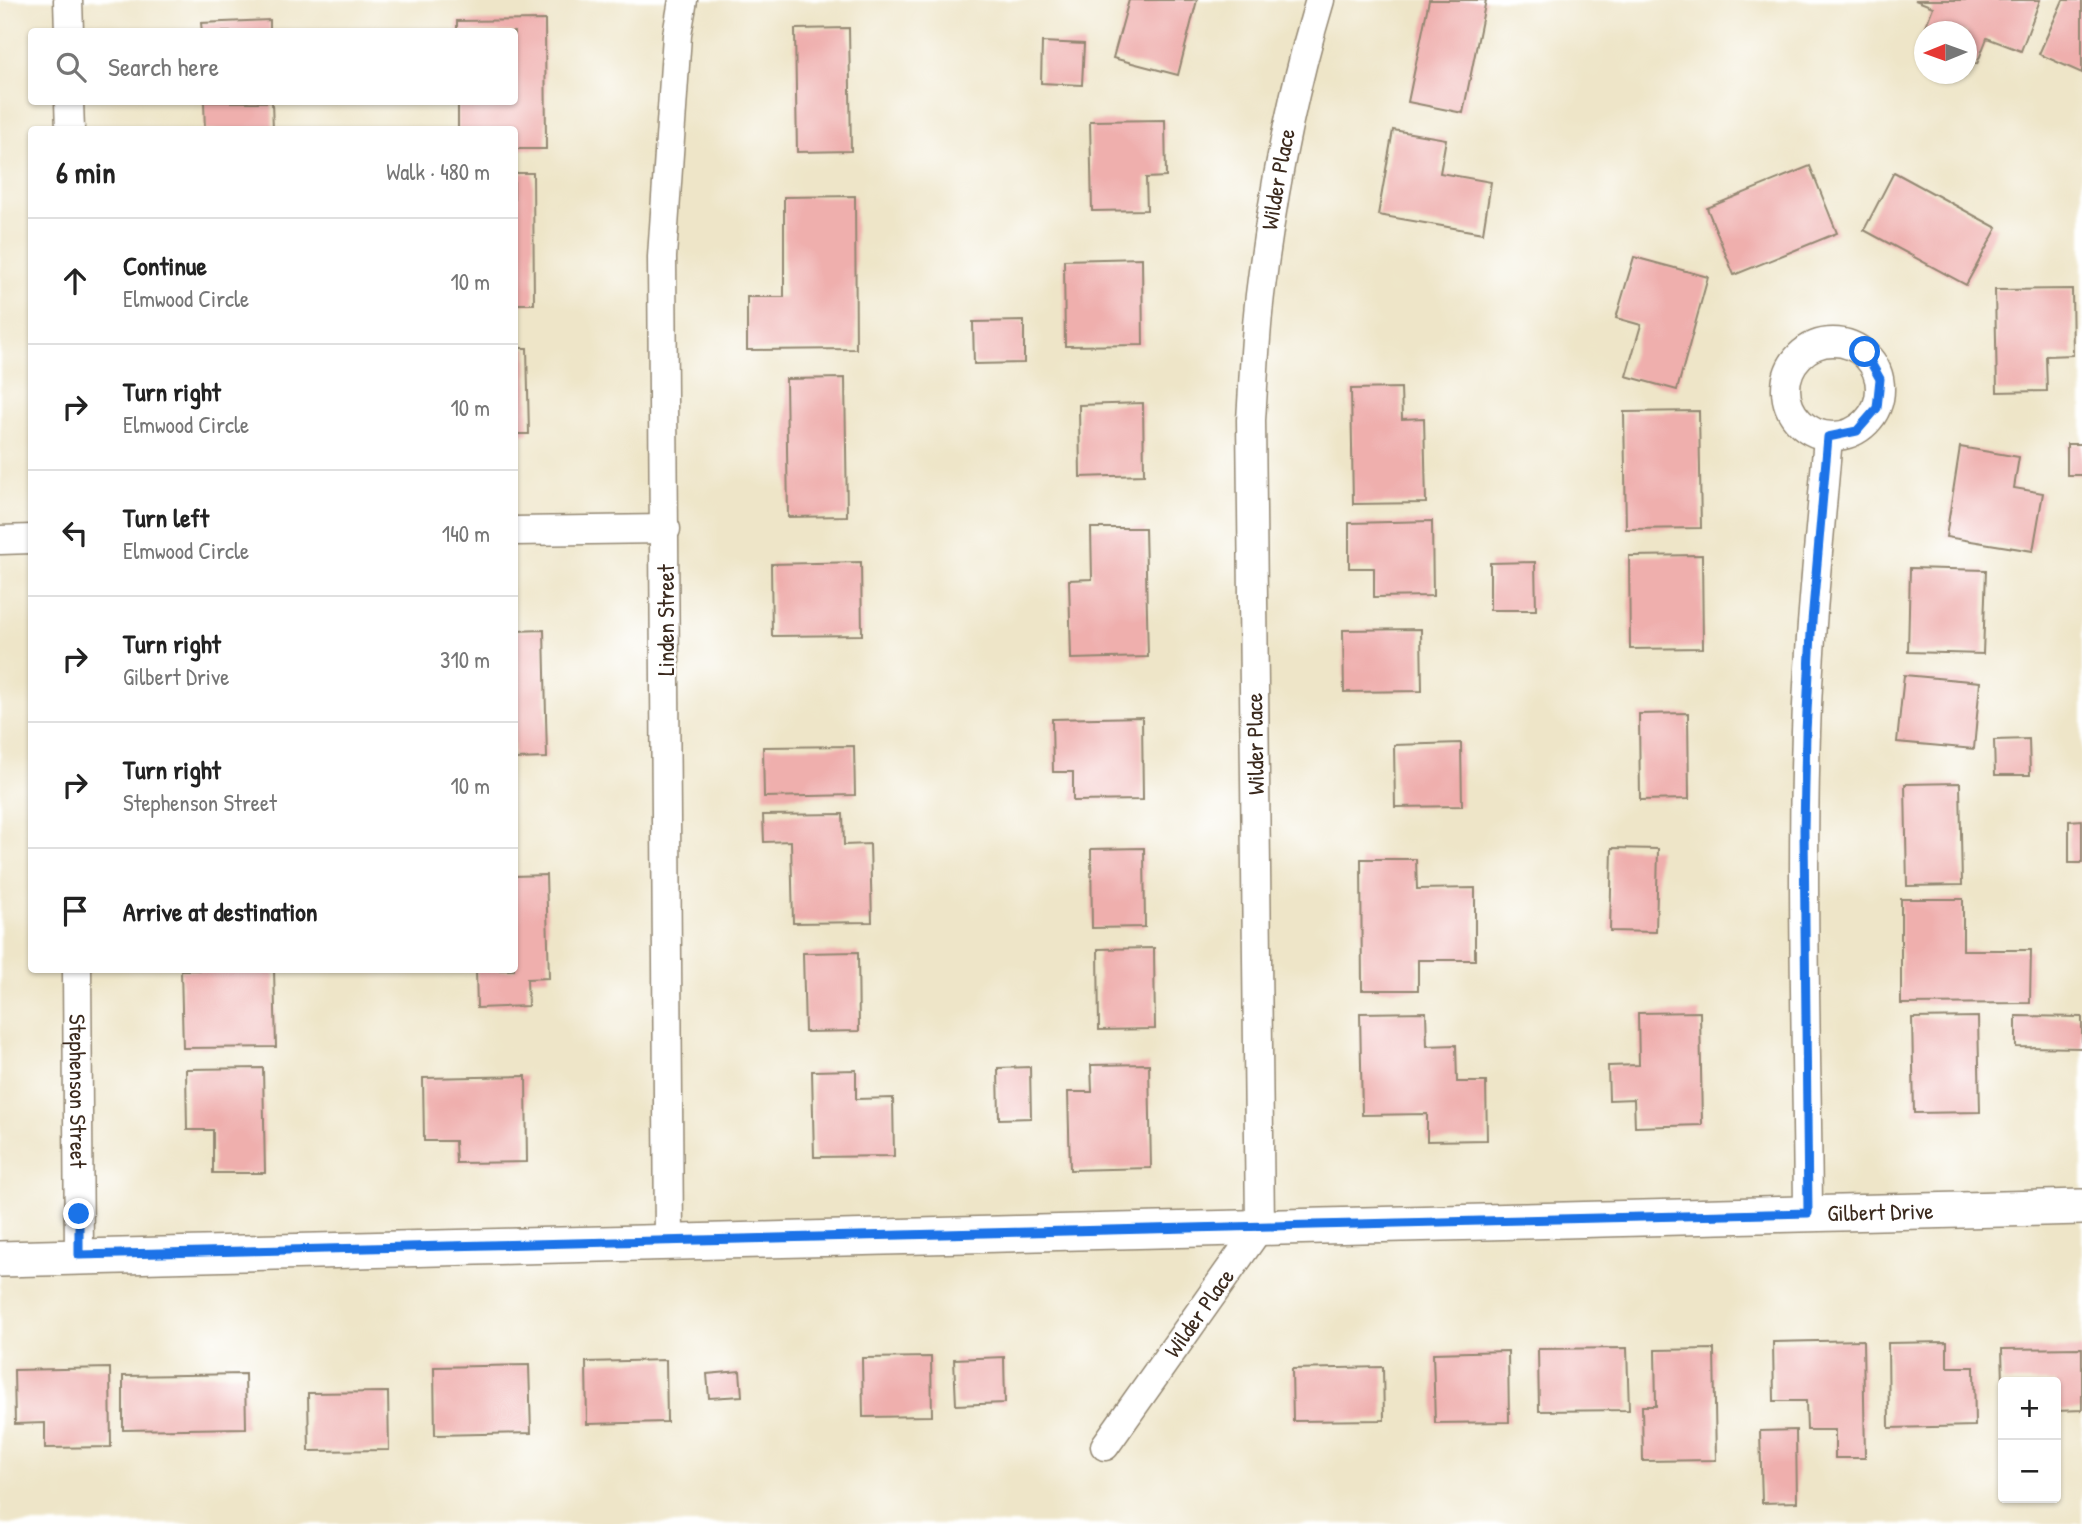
<!DOCTYPE html>
<html lang="en">
<head>
<meta charset="utf-8">
<style>
  body { margin:0; font-family:"Patrick Hand",sans-serif; background:#f6f6f6; color:#222 }
  .controls { position:absolute; right:21px; bottom:21px; display:grid; overflow:hidden; border-radius:7px; box-shadow:0 2px 5px #0004 }
  .controls button { width:63px; height:63px; display:grid; place-items:center; padding:0; border:0; border-bottom:2px solid #e0e0e0; background:#fff; color:#222; font:35px sans-serif }
  .compass { position:absolute; left:1914px; top:21px; width:63px; height:63px; border-radius:50%; background:#fff; box-shadow:0 2px 5px #0004; rotate:269deg }
  .stop { position:absolute; width:21px; height:21px; margin:-16px; border:5px solid #1a73e8; border-radius:50%; background:#fff }
  .stop.end { background:#1a73e8; border-color:#fff; box-shadow:0 2px 7px #0008 }
  .list { margin:0; padding:0; list-style:none }
  h2 { display:flex; justify-content:space-between; align-items:center; height:91px; margin:0; padding:0 28px; font-size:30px }
  h2 small { font-size:23px; font-weight:400; color:#767676 }
  .list li { display:grid; grid-template-columns:46px 1fr auto; gap:21px; align-items:center; box-sizing:border-box; height:126px; padding:0 28px; border-top:2px solid #e0e0e0 }
  .list b { display:block; font-size:26px; white-space:nowrap }
  .list p { margin:0; font-size:23px; white-space:nowrap; color:#767676 }
  .list em { font-size:23px; font-style:normal; color:#767676 }
  .icon { flex:none; width:38px; height:38px; fill:none; stroke:currentColor; stroke-width:2; stroke-linecap:round; stroke-linejoin:round }
  .map { position:relative; flex:none; width:2082px; height:1524px; overflow:hidden }
  .search { position:absolute; background:#fff; box-shadow:0 2px 5px #0004; left:28px; top:28px; width:490px; height:77px; display:flex; align-items:center; gap:18px; box-sizing:border-box; padding:0 24px; border-radius:7px; color:#767676; font-size:26px }
  .panel { position:absolute; background:#fff; box-shadow:0 2px 5px #0004; left:28px; top:126px; width:490px; height:847px; border-radius:7px }
  .map>svg:first-child { display:block }
  .building { fill:#efafad }
  .lines { fill:none; stroke-linecap:round; stroke-linejoin:round }
  .minor-casing { stroke:#948873; stroke-width:31 }
  .tertiary-casing { stroke:#948873; stroke-width:38 }
  .minor { stroke:#fff; stroke-width:28 }
  .tertiary { stroke:#fff; stroke-width:35 }
  .route { stroke:#1a73e8; stroke-width:9 }
  .labels { text-anchor:middle; stroke-width:5; stroke-linejoin:round; paint-order:stroke }
  .street-label { font-size:23px; fill:#3b2a1e; stroke:#fff }
</style>
</head>
<body>
<div class="map">
<svg width="2082" height="1524" viewBox="0 0 2082 1524">
  <rect width="100%" height="100%" fill="#fff"/>
  <filter id="ink" filterUnits="userSpaceOnUse"><feTurbulence type="fractalNoise" baseFrequency=".0143" numOctaves="2"/><feDisplacementMap in="SourceGraphic" scale="14" xChannelSelector="R" yChannelSelector="G"/><feConvolveMatrix kernelMatrix="1 2 1 2 8 2 1 2 1" color-interpolation-filters="sRGB"/></filter>
  <filter id="wash" filterUnits="userSpaceOnUse"><feTurbulence type="fractalNoise" baseFrequency=".00686" numOctaves="4" result="noise"/><feDisplacementMap in="SourceGraphic" scale="28" xChannelSelector="R" yChannelSelector="G"/><feGaussianBlur stdDeviation="1.57" result="paint"/><feColorMatrix in="noise" values="0 0 0 0 0 0 0 0 0 0 0 0 0 0 0 0 0 1.4 0 .05"/><feComposite in="paint" operator="in"/></filter>
  <g filter="url(#wash)">
    <rect width="100%" height="100%" fill="#eee5c8"/>
    <g id="blocks">
      <g class="building">
        <polygon points="1129,0 1197,0 1178,75 1113,58"/>
        <polygon points="1429,0 1486,0 1463,113 1408,102"/>
        <polygon points="1915,0 2040,0 2021,51 1987,38 1977,64 1966,60 1966,32 1924,32 1924,44 1920,42 1933,7"/>
        <polygon points="2063,0 2082,0 2082,73 2039,54"/>
        <polygon points="270,20 270,32 202,32 201,23"/>
        <polygon points="545,20 546,149 514,149 514,130 458,130 458,102 514,102 514,32 457,32 457,21"/>
        <polygon points="849,28 851,151 797,152 795,29"/>
        <polygon points="1042,42 1084,44 1082,85 1041,83"/>
        <polygon points="204,102 272,102 273,130 205,130"/>
        <polygon points="1165,120 1166,177 1146,178 1147,210 1092,211 1090,121"/>
        <polygon points="1393,130 1446,139 1440,173 1491,182 1483,233 1378,215"/>
        <polygon points="1810,166 1837,233 1734,275 1707,208"/>
        <polygon points="1894,172 1997,228 1966,285 1864,230"/>
        <polygon points="514,173 533,173 534,304 514,304"/>
        <polygon points="855,196 856,349 747,350 747,297 784,297 784,197"/>
        <polygon points="1634,257 1708,277 1677,390 1626,376 1641,325 1616,318"/>
        <polygon points="1142,258 1143,345 1065,346 1064,260"/>
        <polygon points="2072,289 2073,355 2046,356 2047,391 1997,392 1995,290"/>
        <polygon points="1024,321 1024,363 974,364 973,322"/>
        <polygon points="514,348 527,348 529,434 514,434"/>
        <polygon points="845,378 847,516 788,517 786,379"/>
        <polygon points="1401,388 1402,419 1424,418 1426,503 1353,504 1351,389"/>
        <polygon points="1143,403 1144,475 1080,477 1079,405"/>
        <polygon points="1699,411 1701,528 1626,529 1624,412"/>
        <rect x="2067" y="444" width="15" height="31"/>
        <polygon points="1960,447 2019,457 2014,488 2043,493 2033,551 1946,537"/>
        <polygon points="1432,521 1433,596 1374,597 1374,568 1349,568 1349,523"/>
        <polygon points="1091,528 1145,528 1148,657 1071,659 1069,580 1092,579"/>
        <polygon points="1702,555 1703,648 1630,649 1629,556"/>
        <polygon points="861,562 862,635 772,636 771,564"/>
        <polygon points="1535,562 1536,610 1490,610 1490,563"/>
        <polygon points="1910,568 1986,570 1983,654 1908,652"/>
        <polygon points="1421,629 1422,691 1344,692 1343,630"/>
        <polygon points="544,630 547,758 514,759 514,631"/>
        <polygon points="1904,675 1980,682 1974,749 1897,742"/>
        <polygon points="1688,713 1689,799 1640,800 1639,714"/>
        <polygon points="1142,717 1143,800 1073,801 1073,772 1053,772 1052,719"/>
        <polygon points="2029,739 2030,775 1995,775 1994,740"/>
        <polygon points="1461,743 1462,806 1395,807 1394,745"/>
        <polygon points="854,746 855,795 764,797 763,747"/>
        <polygon points="1960,783 1962,885 1907,886 1905,784"/>
        <polygon points="843,814 844,845 870,844 872,922 793,923 791,841 764,842 763,815"/>
        <polygon points="2082,820 2082,863 2069,863 2069,821"/>
        <polygon points="1144,848 1145,927 1092,928 1091,849"/>
        <polygon points="1612,848 1658,849 1656,932 1610,931"/>
        <polygon points="1361,859 1416,859 1417,889 1475,888 1475,960 1418,960 1418,990 1362,990"/>
        <polygon points="546,875 549,978 527,979 528,1006 477,1008 476,970 514,970 514,876"/>
        <polygon points="1901,899 1963,899 1963,950 2031,950 2030,1003 1901,1004"/>
        <polygon points="1154,948 1155,1029 1099,1030 1098,949"/>
        <polygon points="858,952 859,1031 805,1032 803,953"/>
        <polygon points="181,970 274,970 276,1047 183,1048"/>
        <polygon points="1426,1012 1427,1046 1456,1045 1457,1082 1486,1082 1487,1140 1427,1141 1427,1114 1362,1115 1360,1013"/>
        <polygon points="1700,1012 1702,1125 1635,1127 1634,1099 1609,1100 1608,1066 1639,1065 1638,1013"/>
        <polygon points="2016,1016 2082,1017 2082,1048 2016,1047"/>
        <polygon points="1978,1017 1980,1112 1914,1113 1912,1018"/>
        <polygon points="1149,1064 1151,1168 1070,1170 1068,1092 1092,1092 1091,1065"/>
        <polygon points="1030,1067 1031,1118 999,1119 998,1068"/>
        <polygon points="263,1068 265,1173 213,1173 213,1130 187,1130 186,1069"/>
        <polygon points="856,1070 856,1099 893,1098 894,1156 814,1157 812,1071"/>
        <polygon points="526,1076 527,1162 456,1163 455,1141 424,1141 423,1078"/>
        <polygon points="1863,1340 1865,1458 1835,1458 1835,1430 1807,1430 1806,1401 1774,1401 1773,1342"/>
        <polygon points="1947,1342 1947,1367 1974,1367 1975,1426 1889,1428 1888,1343"/>
        <polygon points="1627,1348 1629,1410 1539,1411 1538,1349"/>
        <polygon points="2082,1348 2082,1410 2056,1411 2056,1382 2003,1382 2002,1349"/>
        <polygon points="1714,1349 1716,1460 1643,1461 1642,1406 1656,1406 1655,1350"/>
        <polygon points="1508,1351 1509,1422 1435,1423 1433,1353"/>
        <polygon points="931,1357 932,1416 863,1417 862,1358"/>
        <polygon points="1004,1357 1005,1403 956,1405 954,1359"/>
        <polygon points="666,1360 667,1422 587,1424 586,1362"/>
        <polygon points="529,1365 531,1433 435,1435 434,1367"/>
        <polygon points="1383,1367 1384,1420 1293,1421 1292,1369"/>
        <polygon points="110,1368 111,1447 45,1448 45,1423 15,1424 14,1370"/>
        <polygon points="740,1371 742,1396 709,1398 707,1374"/>
        <polygon points="245,1374 246,1428 123,1430 123,1376"/>
        <polygon points="388,1392 389,1450 309,1451 308,1393"/>
        <polygon points="1796,1430 1797,1502 1762,1503 1760,1431"/>
      </g>
    </g>
  </g>
  <g filter="url(#ink)">
    <use href="#blocks" fill-opacity="0" stroke="#948873" stroke-width="2"/>
    <g class="lines">
      <g class="minor-casing">
        <g id="minor">
          <polyline points="68,0 69,32"/>
          <polyline points="69,102 70,130"/>
          <circle cx="1833" cy="389" r="47"/>
          <polyline points="514,531 666,529"/>
          <polyline points="0,540 32,539"/>
          <path id="s1" d="M77,970L79,1255"/>
          <path d="M1808,1213C1807,1053 1801,893 1806,732C1809,634 1820,536 1828,437"/>
          <polyline points="669,1241 662,257 677,35 683,0"/>
          <path id="s2" d="M1105,1446L1260,1227L1251,420C1254,376 1255,331 1261,287C1273,191 1292,93 1320,0"/>
        </g>
      </g>
      <g class="tertiary-casing">
        <g id="tertiary">
          <path id="s3" d="M0,1259L2082,1207"/>
        </g>
      </g>
      <use href="#minor" class="minor"/>
      <use href="#tertiary" class="tertiary"/>
    </g>
  </g>
  <g class="lines" filter="url(#ink)">
    <polyline class="route" points="79,1214 79,1255 1808,1213 1804,830 1806,732 1811,633 1828,437 1857,431 1877,408 1880,379 1865,352"/>
  </g>
  <g class="labels">
    <g class="street-label">
      <text dy="8" stroke="none"><textPath href="#s2" startOffset="1318">Wilder Place</textPath></text>
      <text transform="translate(666 620) rotate(-90)" y="8">Linden Street</text>
      <text transform="translate(1255 744) rotate(-91)" y="8">Wilder Place</text>
      <text dy="8" stroke="none"><textPath href="#s1" startOffset="121">Stephenson Street</textPath></text>
      <text dy="8" stroke="none"><textPath href="#s3" startOffset="1881">Gilbert Drive</textPath></text>
      <text dy="8" stroke="none"><textPath href="#s2" startOffset="163">Wilder Place</textPath></text>
    </g>
  </g>
</svg>
<div class="controls">
<button>+</button>
<button>−</button>
</div>
<svg class="compass" viewBox="-18 -18 36 36"><path d="M0-13l5 13h-10z" fill="#e53935"/><path d="M0 13l5-13h-10z" fill="#767676"/></svg>
<div class="stop" style="left:1865px;top:352px"></div>
<div class="stop end" style="left:79px;top:1214px"></div>
<div class="search"><svg class="icon" aria-label="search" viewBox="0 0 24 24"><circle cx="10" cy="10" r="6"/><path d="M15 15l6 6"/></svg>Search here</div>
<section class="panel">
<h2>6 min<small>Walk · 480 m</small></h2>
<ul class="list">
<li><svg class="icon" aria-label="ahead" viewBox="0 0 24 24"><path d="M12 20V5M6 11l6-6 6 6"/></svg><div><b>Continue</b><p>Elmwood Circle</p></div><em>10 m</em></li>
<li><svg class="icon" aria-label="right" viewBox="0 0 24 24"><path d="M7 20v-9h11M14 6l5 5-5 5"/></svg><div><b>Turn right</b><p>Elmwood Circle</p></div><em>10 m</em></li>
<li><svg class="icon" aria-label="left" viewBox="0 0 24 24"><path d="M17 20v-9H6M10 6l-5 5 5 5"/></svg><div><b>Turn left</b><p>Elmwood Circle</p></div><em>140 m</em></li>
<li><svg class="icon" aria-label="right" viewBox="0 0 24 24"><path d="M7 20v-9h11M14 6l5 5-5 5"/></svg><div><b>Turn right</b><p>Gilbert Drive</p></div><em>310 m</em></li>
<li><svg class="icon" aria-label="right" viewBox="0 0 24 24"><path d="M7 20v-9h11M14 6l5 5-5 5"/></svg><div><b>Turn right</b><p>Stephenson Street</p></div><em>10 m</em></li>
<li><svg class="icon" aria-label="arrive" viewBox="0 0 24 24"><path d="M6 21V4h12l-3 4 3 4H6"/></svg><div><b>Arrive at destination</b></div></li>
</ul>
</section>
</div>
</body>
</html>
